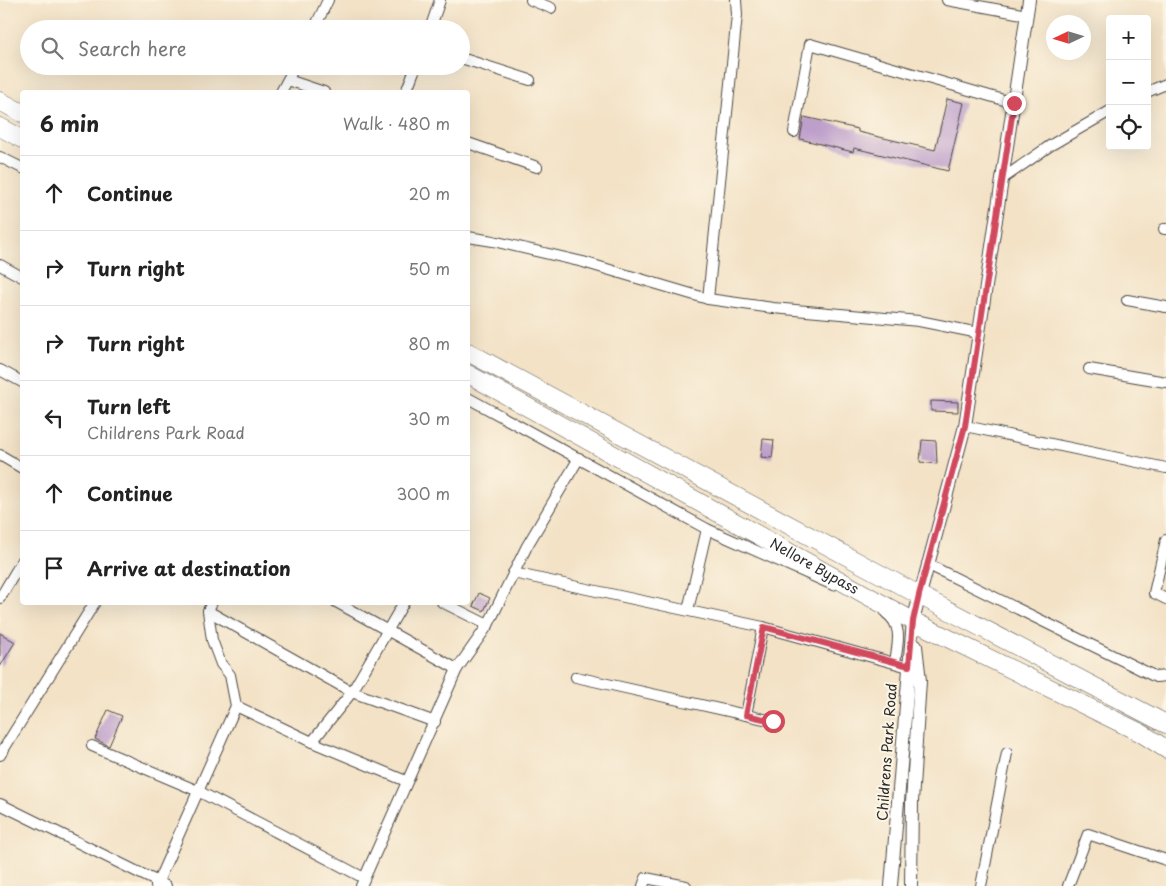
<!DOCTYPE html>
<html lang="en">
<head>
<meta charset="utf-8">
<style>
  body { margin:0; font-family:"Playpen Sans",sans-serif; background:#f2f2f2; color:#222 }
  .controls { position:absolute; right:15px; top:15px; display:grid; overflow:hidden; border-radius:5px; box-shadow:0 5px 20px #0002 }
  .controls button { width:45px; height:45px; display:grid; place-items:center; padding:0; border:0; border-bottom:1px solid #e0e0e0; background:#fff; color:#222; font:25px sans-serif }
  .compass { position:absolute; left:1046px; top:15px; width:45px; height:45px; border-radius:50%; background:#fff; box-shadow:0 5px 20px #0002; rotate:266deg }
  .stop { position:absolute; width:15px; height:15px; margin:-11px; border:4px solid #d1495b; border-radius:50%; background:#fff }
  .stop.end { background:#d1495b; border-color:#fff; box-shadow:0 1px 5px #0008 }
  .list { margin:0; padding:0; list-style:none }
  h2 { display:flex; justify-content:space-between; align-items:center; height:65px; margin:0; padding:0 20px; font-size:21px }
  h2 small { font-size:16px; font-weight:400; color:#767676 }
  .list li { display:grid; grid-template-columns:32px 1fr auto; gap:15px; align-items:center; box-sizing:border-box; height:75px; padding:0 20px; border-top:1px solid #e0e0e0 }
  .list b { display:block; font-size:19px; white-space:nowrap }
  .list p { margin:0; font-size:16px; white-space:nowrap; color:#767676 }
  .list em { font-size:16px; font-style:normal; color:#767676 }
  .icon { flex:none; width:28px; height:28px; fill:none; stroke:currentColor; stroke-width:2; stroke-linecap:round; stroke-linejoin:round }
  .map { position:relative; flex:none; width:1166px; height:886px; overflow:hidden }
  .search { position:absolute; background:#fff; box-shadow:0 5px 20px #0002; left:20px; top:20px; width:450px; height:55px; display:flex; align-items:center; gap:12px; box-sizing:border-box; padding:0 18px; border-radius:28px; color:#767676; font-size:19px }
  .panel { position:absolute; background:#fff; box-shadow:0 5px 20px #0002; left:20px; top:90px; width:450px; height:515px; border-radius:5px }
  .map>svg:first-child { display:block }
  .building { fill:#bd9fcb }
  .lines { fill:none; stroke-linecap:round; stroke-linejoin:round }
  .minor-casing { stroke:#494642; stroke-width:12 }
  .tertiary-casing { stroke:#494642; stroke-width:14 }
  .trunk-casing { stroke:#494642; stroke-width:19 }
  .minor { stroke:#fff; stroke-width:10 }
  .tertiary { stroke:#fff; stroke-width:12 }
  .trunk { stroke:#fff; stroke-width:18 }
  .route { stroke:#d1495b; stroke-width:6 }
  .labels { text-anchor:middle; stroke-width:4; stroke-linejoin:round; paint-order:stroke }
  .street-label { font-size:14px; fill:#2b2b2b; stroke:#fcf5e5 }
</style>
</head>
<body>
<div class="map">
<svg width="1166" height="886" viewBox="0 0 1166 886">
  <rect width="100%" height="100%" fill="#fcf5e5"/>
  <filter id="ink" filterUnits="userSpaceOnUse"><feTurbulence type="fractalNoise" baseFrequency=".02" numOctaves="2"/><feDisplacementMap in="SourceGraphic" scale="10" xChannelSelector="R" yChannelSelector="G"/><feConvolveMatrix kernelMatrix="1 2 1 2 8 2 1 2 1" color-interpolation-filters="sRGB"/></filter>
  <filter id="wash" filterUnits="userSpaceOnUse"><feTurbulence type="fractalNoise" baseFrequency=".0096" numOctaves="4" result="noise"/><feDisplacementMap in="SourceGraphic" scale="20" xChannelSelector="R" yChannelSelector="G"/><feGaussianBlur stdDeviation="1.12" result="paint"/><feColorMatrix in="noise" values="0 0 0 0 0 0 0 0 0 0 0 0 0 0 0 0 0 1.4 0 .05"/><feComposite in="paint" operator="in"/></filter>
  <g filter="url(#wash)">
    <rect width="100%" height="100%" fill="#f3e2c6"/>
    <g id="blocks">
      <g class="building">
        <polygon points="947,99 964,103 948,171 854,148 853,152 800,139 804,117 858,129 858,132 935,150"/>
        <polygon points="931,401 958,402 958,412 931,411"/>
        <polygon points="763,439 774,440 772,458 761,457"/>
        <polygon points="922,440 936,441 937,464 920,462"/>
        <polygon points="479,593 490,598 484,611 473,606"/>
        <polygon points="0,633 15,642 0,667"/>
        <polygon points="108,710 122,716 109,746 95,739"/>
      </g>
    </g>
  </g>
  <g filter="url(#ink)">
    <use href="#blocks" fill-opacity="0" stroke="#494642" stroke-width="1"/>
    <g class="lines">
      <g class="minor-casing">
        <g id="minor">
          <polyline points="531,0 551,8"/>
          <polyline points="947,0 1027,15"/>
          <polyline points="314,29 328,0"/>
          <polyline points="430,29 440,0"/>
          <polyline points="461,58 530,80"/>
          <polyline points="288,80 324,92"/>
          <polyline points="281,92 295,66"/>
          <polyline points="406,92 416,66"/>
          <polyline points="1147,92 1166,84"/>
          <polyline points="794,132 810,44 1014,103"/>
          <polyline points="468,143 537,167"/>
          <polyline points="0,157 22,168"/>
          <polyline points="1002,179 1051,145 1110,111"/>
          <polyline points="1164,229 1166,229"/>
          <polyline points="468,237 493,241 583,262 708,299 773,308 919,321 979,333"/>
          <polyline points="0,265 22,277"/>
          <polyline points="708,299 737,15 736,0"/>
          <polyline points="1127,300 1166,307"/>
          <polyline points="1089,369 1166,382"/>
          <polyline points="0,370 22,382"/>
          <polyline points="468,398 707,529 833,585"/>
          <polyline points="965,426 1166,468"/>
          <polyline points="0,455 22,468"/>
          <polyline points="1166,540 1154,593 1166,599"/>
          <polyline points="927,564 1156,677 1166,676"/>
          <polyline points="513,573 763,627 916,669"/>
          <polyline points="0,598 22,561"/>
          <polyline points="336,602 457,669"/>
          <polyline points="442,602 488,625"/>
          <polyline points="688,610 707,529"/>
          <polyline points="208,611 352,692 435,722"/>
          <path d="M886,613C903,625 898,643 895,662"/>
          <polyline points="576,677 773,721"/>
          <polyline points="236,706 312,742 406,781"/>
          <polyline points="746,715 763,627"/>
          <polyline points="312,742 352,692 404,602"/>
          <polyline points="92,746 198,791 364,878"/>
          <polyline points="0,755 95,602"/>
          <polyline points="0,804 166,886"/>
          <polyline points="156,886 236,706 230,675 221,664 212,640 208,611 212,602"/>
          <polyline points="361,886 457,669 488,625 527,546 579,458"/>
          <polyline points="643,886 646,878 686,886"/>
          <polyline points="981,886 1007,753"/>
          <polyline points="1068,886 1088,834 1166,860"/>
        </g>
      </g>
      <g class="tertiary-casing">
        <g id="tertiary">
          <polyline points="891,886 913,621 965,426 1029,0"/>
          <polyline points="911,886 912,802 920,681 916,646"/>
        </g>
      </g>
      <g class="trunk-casing">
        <g id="trunk">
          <polyline points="0,101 22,113"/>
          <polyline points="0,127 22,139"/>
          <polyline points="468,352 919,595 1166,724"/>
          <path id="s1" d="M468,374L913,621L1141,733L1166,749"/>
        </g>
      </g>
      <use href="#minor" class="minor"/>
      <use href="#tertiary" class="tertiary"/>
      <use href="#trunk" class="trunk"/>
    </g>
  </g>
  <g class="lines" filter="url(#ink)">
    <polyline class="route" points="773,721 746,715 764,627 909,666 913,621 919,595 965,426 1014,103"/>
  </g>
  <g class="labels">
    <g class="street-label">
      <text dy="5" stroke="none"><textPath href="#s1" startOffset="396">Nellore Bypass</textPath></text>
      <text transform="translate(887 752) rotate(-86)" y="5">Childrens Park Road</text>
    </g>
  </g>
</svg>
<div class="controls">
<button>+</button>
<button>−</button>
<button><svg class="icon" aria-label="locate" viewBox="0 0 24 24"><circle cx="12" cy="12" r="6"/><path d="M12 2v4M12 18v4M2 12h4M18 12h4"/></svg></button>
</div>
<svg class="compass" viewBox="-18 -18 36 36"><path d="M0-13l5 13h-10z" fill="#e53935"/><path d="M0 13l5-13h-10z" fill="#767676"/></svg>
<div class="stop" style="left:773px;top:721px"></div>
<div class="stop end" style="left:1014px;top:103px"></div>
<div class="search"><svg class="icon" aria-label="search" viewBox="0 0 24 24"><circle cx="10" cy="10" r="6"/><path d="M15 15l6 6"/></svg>Search here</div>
<section class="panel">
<h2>6 min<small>Walk · 480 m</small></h2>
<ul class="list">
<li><svg class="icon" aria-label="ahead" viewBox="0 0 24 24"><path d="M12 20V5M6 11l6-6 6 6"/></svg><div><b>Continue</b></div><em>20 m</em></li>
<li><svg class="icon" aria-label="right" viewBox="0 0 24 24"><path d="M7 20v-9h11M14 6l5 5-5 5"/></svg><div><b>Turn right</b></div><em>50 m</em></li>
<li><svg class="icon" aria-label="right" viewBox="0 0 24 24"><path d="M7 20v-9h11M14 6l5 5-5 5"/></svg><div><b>Turn right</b></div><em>80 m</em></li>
<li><svg class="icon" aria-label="left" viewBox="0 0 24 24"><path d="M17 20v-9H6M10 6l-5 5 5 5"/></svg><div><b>Turn left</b><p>Childrens Park Road</p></div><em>30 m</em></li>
<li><svg class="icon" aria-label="ahead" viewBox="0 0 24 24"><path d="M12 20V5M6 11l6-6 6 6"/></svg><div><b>Continue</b></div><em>300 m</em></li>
<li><svg class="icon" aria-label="arrive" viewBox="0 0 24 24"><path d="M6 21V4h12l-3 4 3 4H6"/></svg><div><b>Arrive at destination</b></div></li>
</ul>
</section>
</div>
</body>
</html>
